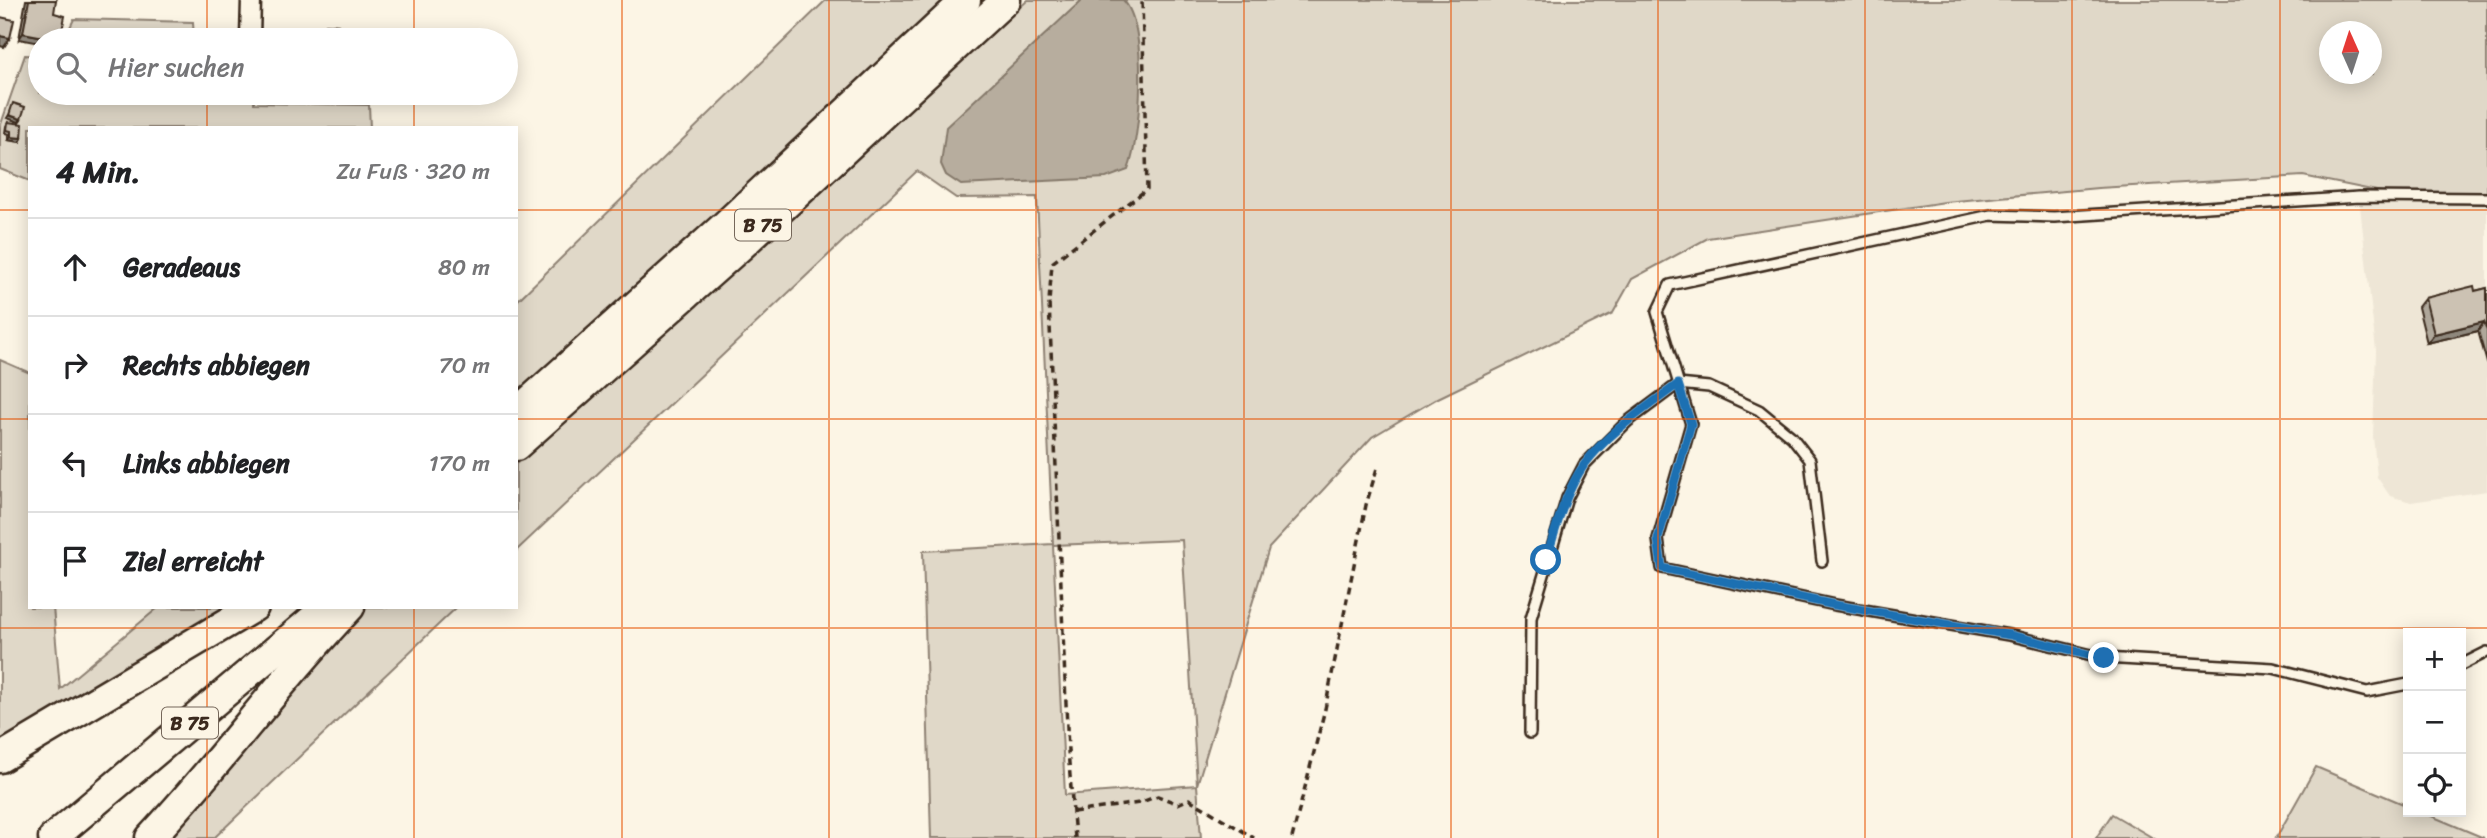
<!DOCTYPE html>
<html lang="de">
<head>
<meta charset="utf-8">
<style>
  body { margin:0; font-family:Sriracha,sans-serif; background:#f6f6f6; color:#202124 }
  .controls { position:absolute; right:21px; bottom:21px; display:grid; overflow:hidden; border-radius:0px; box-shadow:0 4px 18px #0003 }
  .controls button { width:63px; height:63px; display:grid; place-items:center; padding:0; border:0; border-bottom:2px solid #e0e0e0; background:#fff; color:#202124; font:35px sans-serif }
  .compass { position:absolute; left:2319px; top:21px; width:63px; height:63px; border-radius:50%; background:#fff; box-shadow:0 4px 18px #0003; rotate:357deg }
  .stop { position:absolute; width:21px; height:21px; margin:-16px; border:5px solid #1f6fb2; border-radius:50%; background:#fff }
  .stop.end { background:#1f6fb2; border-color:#fff; box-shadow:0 2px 7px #0008 }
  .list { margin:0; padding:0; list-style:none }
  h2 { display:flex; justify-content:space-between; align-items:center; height:91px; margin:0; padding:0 28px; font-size:30px }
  h2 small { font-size:23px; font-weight:400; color:#757577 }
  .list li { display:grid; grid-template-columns:46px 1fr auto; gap:21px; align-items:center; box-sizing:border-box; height:98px; padding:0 28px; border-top:2px solid #e0e0e0 }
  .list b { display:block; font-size:26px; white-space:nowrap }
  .list em { font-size:23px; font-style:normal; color:#757577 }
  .icon { flex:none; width:38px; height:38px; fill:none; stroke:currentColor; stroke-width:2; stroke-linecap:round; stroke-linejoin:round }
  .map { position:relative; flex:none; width:2487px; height:838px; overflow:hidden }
  .search { position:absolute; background:#fff; box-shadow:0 4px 18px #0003; left:28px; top:28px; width:490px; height:77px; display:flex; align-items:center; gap:18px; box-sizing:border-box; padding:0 24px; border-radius:38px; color:#757577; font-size:26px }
  .panel { position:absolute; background:#fff; box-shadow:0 4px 18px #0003; left:28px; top:126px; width:490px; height:483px; border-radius:0px }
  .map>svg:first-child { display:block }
  .built { fill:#eee6d6 }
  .green { fill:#e0d8c8; stroke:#8e8173; stroke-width:2; fill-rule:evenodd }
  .water { fill:#b7ad9e; stroke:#85796b; stroke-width:2 }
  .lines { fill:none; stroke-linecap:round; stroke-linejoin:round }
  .service-casing { stroke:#3b2a1e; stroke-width:14 }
  .minor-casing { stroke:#3b2a1e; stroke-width:23 }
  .trunk-casing { stroke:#3b2a1e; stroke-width:33 }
  .path { stroke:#3b2a1e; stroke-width:3.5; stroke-dasharray:7 5; stroke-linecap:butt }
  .service { stroke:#fcf5e5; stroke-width:9 }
  .minor { stroke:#fcf5e5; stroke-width:18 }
  .trunk { stroke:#fcf5e5; stroke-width:28 }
  .wall { fill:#afa79a; stroke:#3b2a1e; stroke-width:2 }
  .shaded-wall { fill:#8f887d; stroke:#3b2a1e; stroke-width:2 }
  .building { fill:#ccc2b3; stroke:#3b2a1e; stroke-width:2 }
  .route { stroke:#1f6fb2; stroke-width:9 }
  .grid { fill:none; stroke:#e8590c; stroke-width:2; stroke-opacity:0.55 }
  .labels { text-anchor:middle; stroke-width:5; stroke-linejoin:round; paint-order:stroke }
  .shield { fill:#fcf5e5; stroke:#75675a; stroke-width:2 }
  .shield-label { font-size:19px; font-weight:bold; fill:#3b2a1e }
</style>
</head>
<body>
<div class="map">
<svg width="2487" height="838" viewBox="0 0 2487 838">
  <rect width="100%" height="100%" fill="#fcf5e5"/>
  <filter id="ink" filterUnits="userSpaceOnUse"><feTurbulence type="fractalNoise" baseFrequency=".0143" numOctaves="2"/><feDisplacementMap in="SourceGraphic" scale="14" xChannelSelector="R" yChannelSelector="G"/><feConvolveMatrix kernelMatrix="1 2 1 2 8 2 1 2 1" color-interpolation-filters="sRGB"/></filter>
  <g filter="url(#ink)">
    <polygon class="built" points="2359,197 2487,198 2487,491 2411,502 2390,496 2377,477 2373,436 2376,351"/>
    <g class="green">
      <polygon points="826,0 949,0 516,399 516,302"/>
      <path d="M1028,0H2487V198L2406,197L2303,176L2098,188L1945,202L1708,238L1632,279L1613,313L1438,398L1372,437L1269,548L1197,785L1201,838H931L923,551L1053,544L1037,197L956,198L917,171L516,551V464ZM2330,32H2372V74H2330ZM1182,540L1197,785L1065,795L1053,545Z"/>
      <polygon points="74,19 193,22 194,40 64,40"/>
      <polygon points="25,55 40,56 40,93 254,93 254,103 369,105 370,128 30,128 30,181 0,169 0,127"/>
      <polygon points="0,360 30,373 30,607 53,607 60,689 159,607 252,607 0,751"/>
      <polygon points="361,607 457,607 214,838 163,838"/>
      <polygon points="2316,767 2408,806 2408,812 2422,812 2484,838 2276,838"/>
      <polygon points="2112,814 2153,838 2096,838"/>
    </g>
    <path class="water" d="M1082,0H1123C1149,25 1141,137 1128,170L1106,178L961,185L946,175L941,164L946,127Z"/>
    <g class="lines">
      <g class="service-casing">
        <g id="service">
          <polyline points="2461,665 2487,652"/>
          <polyline points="2408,684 2367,692 2273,668 2104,658 2009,635 1835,605 1662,568 1658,539 1691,424 1657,312 1670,285 1991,215 2054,217 2359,197 2487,198"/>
          <polyline points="1530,733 1531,618 1567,498 1584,465 1627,422 1678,384 1709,387 1759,410 1792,437 1810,460 1822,561"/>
        </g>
      </g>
      <g class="minor-casing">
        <polyline id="minor" points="250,38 251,0"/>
      </g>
      <g class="trunk-casing">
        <g id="trunk">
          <polyline points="516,413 723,227 966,0"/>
          <polyline points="516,446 741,246 1006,0"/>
          <polyline points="0,758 254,607"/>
          <polyline points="53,838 327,607"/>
          <path d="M150,838C220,764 279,681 350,607"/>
        </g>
      </g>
      <g class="path">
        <polyline points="1073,812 1139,803 1158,796 1178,804 1189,799 1254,838"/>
        <polyline points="1075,838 1068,751 1049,302 1052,263 1147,189 1142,0"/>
        <polyline points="1292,838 1325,709 1366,505 1378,465"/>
      </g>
      <use href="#service" class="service"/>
      <use href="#minor" class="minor"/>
      <use href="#trunk" class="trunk"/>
    </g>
    <g class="wall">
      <polygon points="26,0 56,0 19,39"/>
      <polygon points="8,122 22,138 20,142 8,140 9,134 5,133 6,126"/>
      <polygon points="2487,288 2487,363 2478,331 2427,343 2418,307 2425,298 2475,291"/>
    </g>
    <g class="shaded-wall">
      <polygon points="325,32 337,34 335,37 323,35"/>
      <polygon points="23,33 60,40 40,40 40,43 19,39"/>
      <polygon points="0,36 10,38 4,47 0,46"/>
      <polygon points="282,93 322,93 317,100 278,99"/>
      <polygon points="9,115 21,119 19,122 7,118"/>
      <polygon points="11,137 22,138 20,142 8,140"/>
      <polygon points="2484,322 2478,331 2427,343 2434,334"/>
    </g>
    <g class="building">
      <polygon points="29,0 56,0 54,13 65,16 60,40 23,33"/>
      <polygon points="0,17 14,20 10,38 0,36"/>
      <polygon points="326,24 338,25 337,34 325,32"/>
      <polygon points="82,30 89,30 88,40 82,40"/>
      <rect x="261" y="39" width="23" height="1"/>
      <polygon points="13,103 25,107 21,119 9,115"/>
      <polygon points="8,122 23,124 22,138 11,137 11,131 7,130"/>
      <polygon points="2474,286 2475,291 2487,288 2487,331 2484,322 2434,334 2425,298"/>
    </g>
  </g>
  <g class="lines" filter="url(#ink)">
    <path class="route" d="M1546,560C1556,528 1565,492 1584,465C1608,432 1646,408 1678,384L1691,424L1658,539L1662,568L1835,605L2010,635L2104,658"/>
  </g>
  <path class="grid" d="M207,0V40M414,0V40M622,0V838M829,0V838M1036,0V838M1244,0V838M1451,0V838M1658,0V838M1865,0V838M2072,0V838M2280,0V838M207,93V128M414,93V128M0,210H30M516,210H2487M0,419H30M516,419H2487M207,607V838M414,607V838M0,628H2487"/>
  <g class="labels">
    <g class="shield">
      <rect x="735" y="209.5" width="56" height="31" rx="5"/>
      <rect x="162" y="707.5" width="56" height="31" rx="5"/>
    </g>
    <g class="shield-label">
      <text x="763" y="232">B 75</text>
      <text x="190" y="730">B 75</text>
    </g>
  </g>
</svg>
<div class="controls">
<button>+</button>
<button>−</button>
<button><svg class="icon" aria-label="locate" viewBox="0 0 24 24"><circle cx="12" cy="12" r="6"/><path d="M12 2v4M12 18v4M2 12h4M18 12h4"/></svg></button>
</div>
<svg class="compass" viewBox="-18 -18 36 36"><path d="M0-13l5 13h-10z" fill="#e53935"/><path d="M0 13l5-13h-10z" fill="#757577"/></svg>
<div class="stop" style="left:1546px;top:560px"></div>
<div class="stop end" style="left:2104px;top:658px"></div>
<div class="search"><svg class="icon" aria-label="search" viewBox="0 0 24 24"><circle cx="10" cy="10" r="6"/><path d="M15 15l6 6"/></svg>Hier suchen</div>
<section class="panel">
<h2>4 Min.<small>Zu Fuß · 320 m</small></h2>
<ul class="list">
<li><svg class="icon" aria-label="ahead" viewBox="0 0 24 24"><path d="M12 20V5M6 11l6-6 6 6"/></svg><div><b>Geradeaus</b></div><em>80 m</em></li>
<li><svg class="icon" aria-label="right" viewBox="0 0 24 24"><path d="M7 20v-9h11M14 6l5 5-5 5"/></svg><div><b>Rechts abbiegen</b></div><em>70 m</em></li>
<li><svg class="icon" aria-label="left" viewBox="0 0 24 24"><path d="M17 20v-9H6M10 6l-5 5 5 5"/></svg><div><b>Links abbiegen</b></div><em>170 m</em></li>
<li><svg class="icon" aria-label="arrive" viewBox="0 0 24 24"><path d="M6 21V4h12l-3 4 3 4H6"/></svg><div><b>Ziel erreicht</b></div></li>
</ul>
</section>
</div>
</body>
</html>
